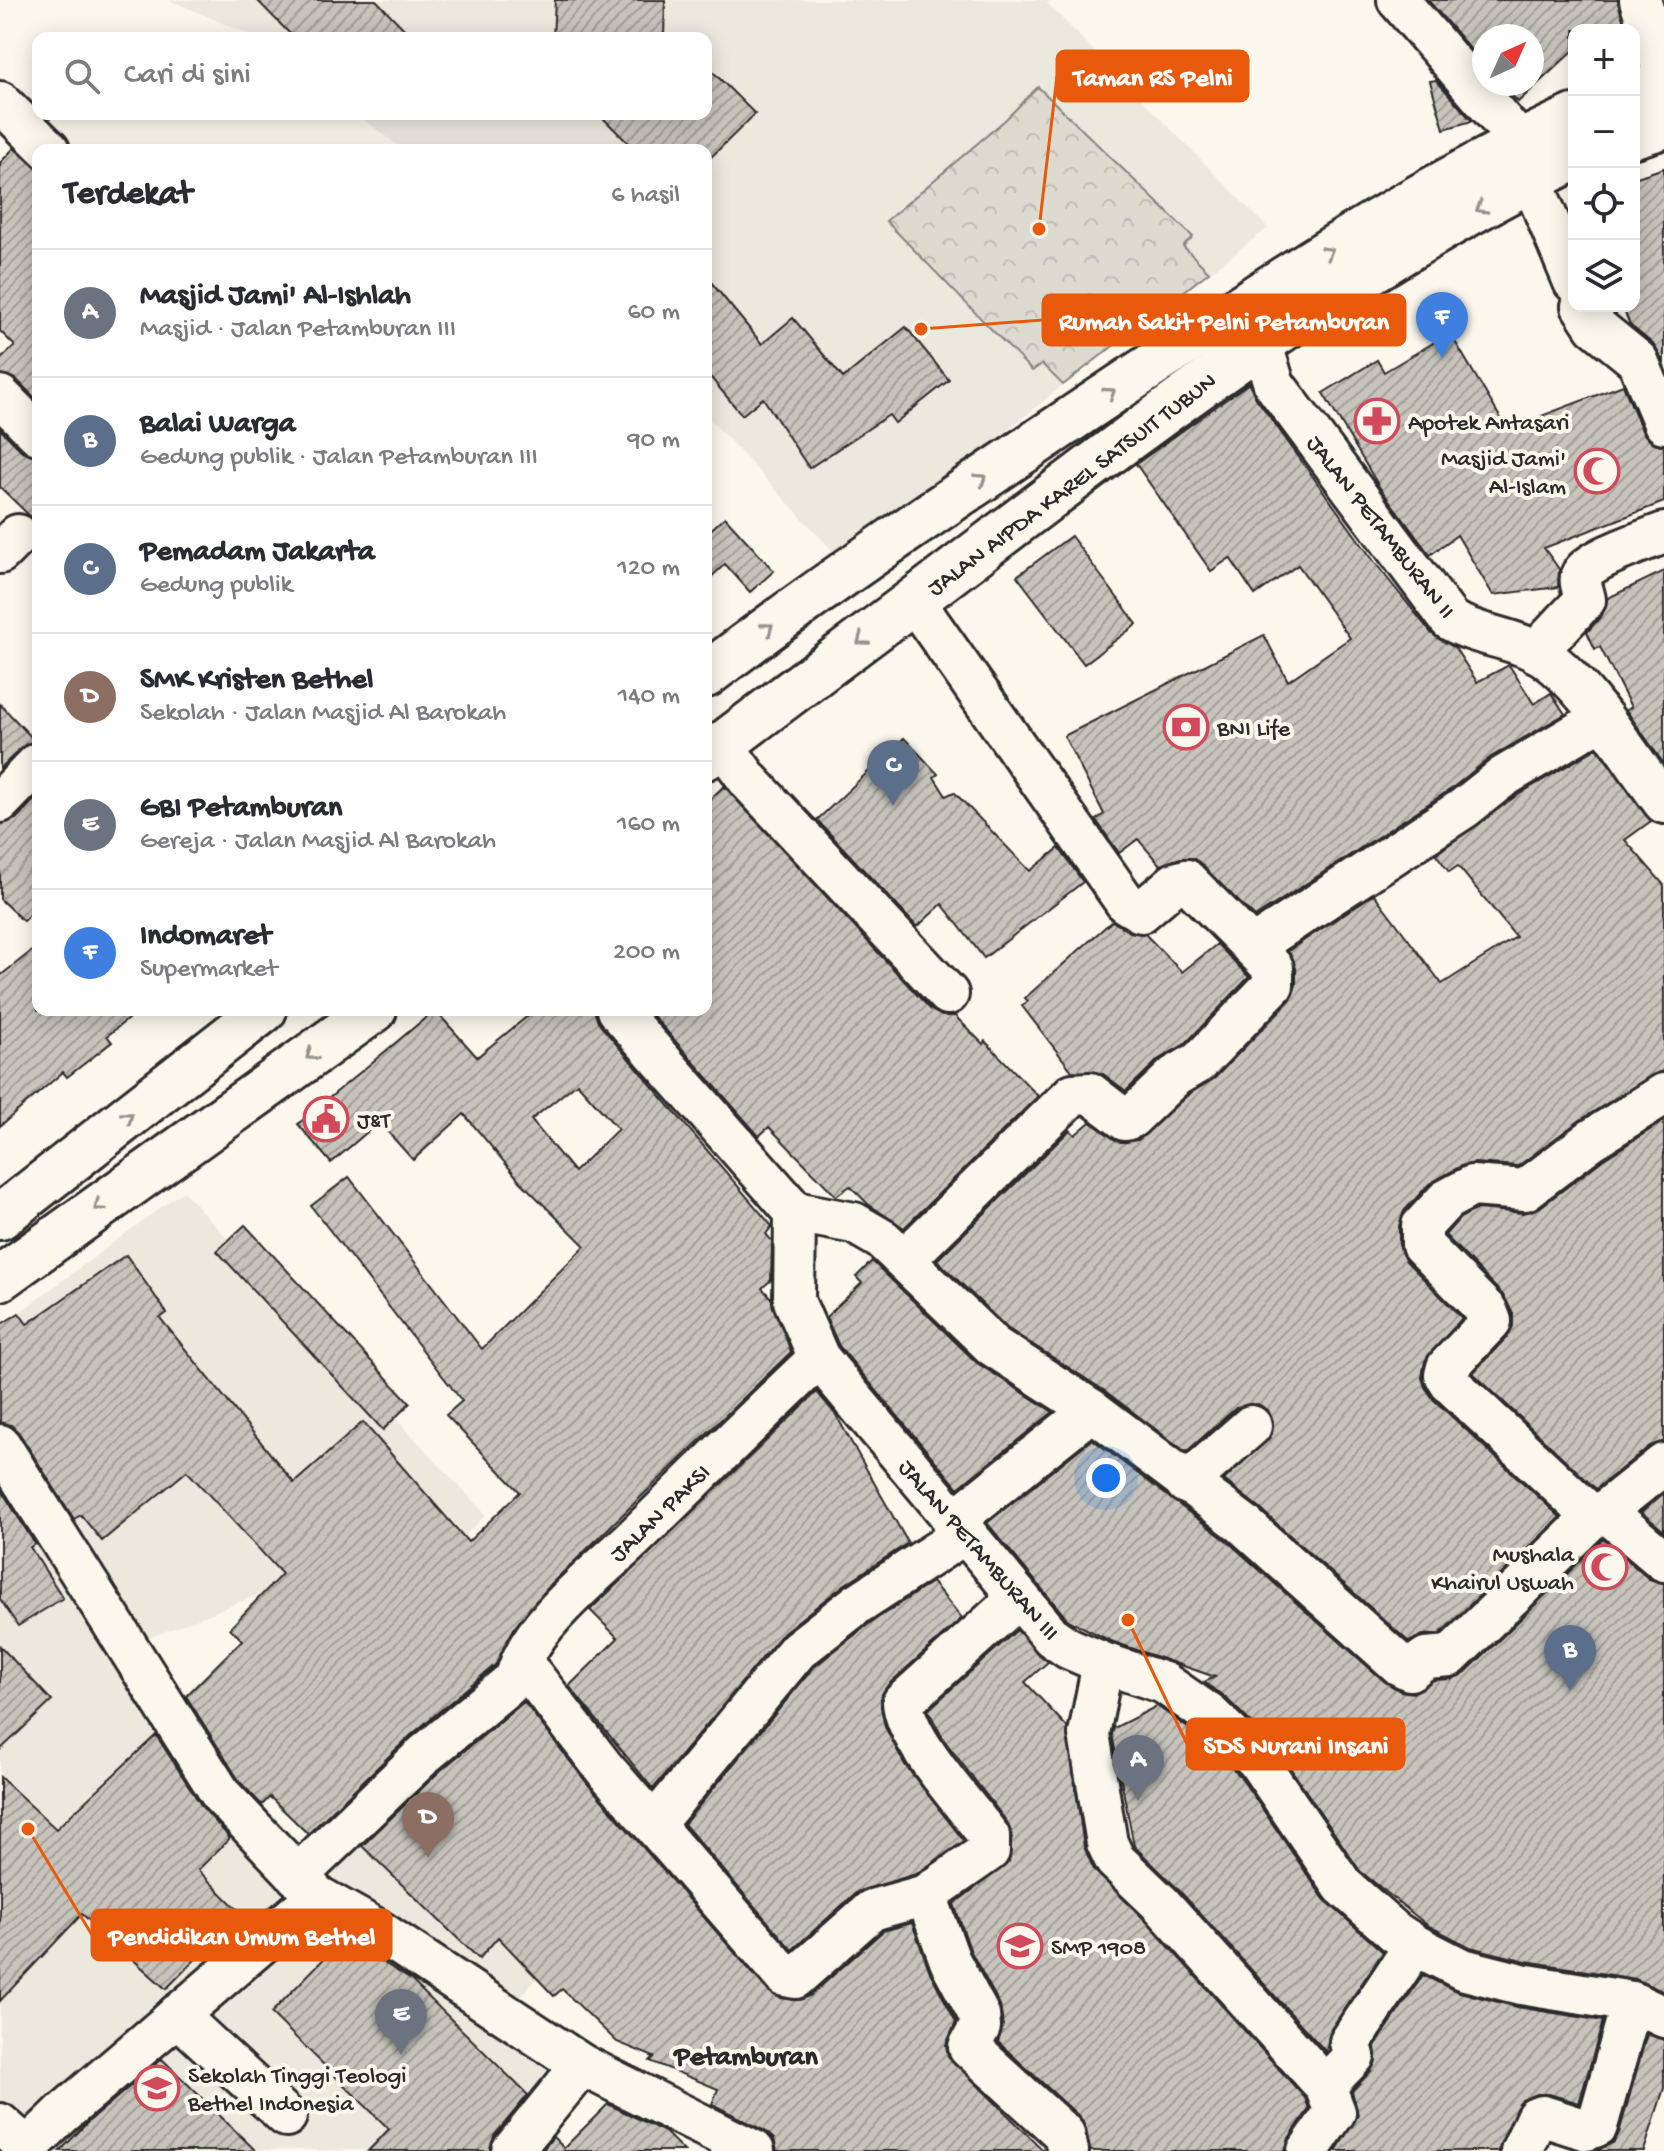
<!DOCTYPE html>
<html lang="id">
<head>
<meta charset="utf-8">
<style>
  body { margin:0; font-family:"Gochi Hand",sans-serif; background:#f7f7f7; color:#2b2b33 }
  .controls { position:absolute; right:24px; top:24px; display:grid; overflow:hidden; border-radius:16px; box-shadow:0 4px 20px #0003 }
  .controls button { width:72px; height:72px; display:grid; place-items:center; padding:0; border:0; border-bottom:2px solid #e1e1e2; background:#fff; color:#2b2b33; font:40px sans-serif }
  .compass { position:absolute; left:1472px; top:24px; width:72px; height:72px; border-radius:50%; background:#fff; box-shadow:0 4px 20px #0003; rotate:45deg }
  .you { position:absolute; left:1106px; top:1478px; width:28px; height:28px; margin:-20px; border:6px solid #fff; border-radius:50%; background:#1a73e8; box-shadow:0 0 0 12px #1a73e833 }
  .badge { display:grid; place-items:center; width:52px; height:52px; border-radius:50%; background:#d93025; color:#fff; font-size:26px; font-weight:700 }
  .pin { position:absolute; translate:-50% -66px; filter:drop-shadow(0 2px 4px #0008) }
  .pin::after { content:''; position:absolute; top:42px; width:28px; height:24px; background:inherit; clip-path:polygon(0 0,100% 0,50% 100%) }
  .list { margin:0; padding:0; list-style:none }
  h2 { display:flex; justify-content:space-between; align-items:center; height:104px; margin:0; padding:0 32px; font-size:34px }
  h2 small { font-size:26px; font-weight:400; color:#7c7c81 }
  .list li { display:grid; grid-template-columns:52px 1fr auto; gap:24px; align-items:center; box-sizing:border-box; height:128px; padding:0 32px; border-top:2px solid #e1e1e2 }
  .list b { display:block; font-size:30px; white-space:nowrap }
  .list p { margin:0; font-size:26px; white-space:nowrap; color:#7c7c81 }
  .list em { font-size:26px; font-style:normal; color:#7c7c81 }
  .icon { flex:none; width:44px; height:44px; fill:none; stroke:currentColor; stroke-width:2; stroke-linecap:round; stroke-linejoin:round }
  .map { position:relative; flex:none; width:1664px; height:2151px; overflow:hidden }
  .search { position:absolute; background:#fff; box-shadow:0 4px 20px #0003; left:32px; top:32px; width:680px; height:88px; display:flex; align-items:center; gap:20px; box-sizing:border-box; padding:0 28px; border-radius:16px; color:#7c7c81; font-size:30px }
  .panel { position:absolute; background:#fff; box-shadow:0 4px 20px #0003; left:32px; top:144px; width:680px; height:872px; border-radius:16px }
  .map>svg:first-child { display:block }
  .built { fill:#ebe8de }
  .park { fill:url(#park-crowns); stroke:#84827e; stroke-width:2 }
  .building { fill:url(#building-hatch); stroke:#2b2b2b; stroke-width:2; fill-rule:evenodd }
  .lines { fill:none; stroke-linecap:round; stroke-linejoin:round }
  .minor-casing { stroke:#2b2b2b; stroke-width:46 }
  .major-casing { stroke:#2b2b2b; stroke-width:50 }
  .minor { stroke:#fbf7ec; stroke-width:40 }
  .major { stroke:#fbf7ec; stroke-width:44 }
  .oneway { stroke:#93918c }
  .labels { text-anchor:middle; stroke-width:8; stroke-linejoin:round; paint-order:stroke }
  .poi-label { font-size:24px; fill:#2b2b2b; stroke:#fbf7ec; text-anchor:start }
  .street-label { font-size:24px; fill:#2b2b2b; stroke:#fbf7ec }
  .quarter-label { font-size:28px; font-weight:bold; fill:#2b2b2b; stroke:#fbf7ec }
  .leader { fill:none; stroke:#e8590c; stroke-width:3 }
  .callout-dot { fill:#e8590c; stroke:#fbf7ec; stroke-width:3 }
  .callout { fill:#e8590c; stroke:#e8590c; stroke-width:3 }
  .callout-label { font-size:26px; text-anchor:middle; font-weight:bold; fill:#fff }
</style>
</head>
<body>
<div class="map">
<svg width="1664" height="2151" viewBox="0 0 1664 2151">
  <defs>
    <pattern id="park-crowns" width="20" height="18" patternUnits="userSpaceOnUse" patternTransform="scale(2)"><rect width="20" height="18" fill="#dddad0"/><path d="M2 6a3 3 0 1 1 6 0M12 15a3 3 0 1 1 6 0" fill="none" stroke="#bebbb3"/></pattern>
    <pattern id="building-hatch" width="6" height="6" patternUnits="userSpaceOnUse" patternTransform="scale(2)"><rect width="6" height="6" fill="#c7c4bc"/><path d="M-1 1l2-2M0 6l6-6M5 7l2-2" fill="none" stroke="#a29f99"/></pattern>
  </defs>
  <rect width="100%" height="100%" fill="#fbf7ec"/>
  <filter id="ink" filterUnits="userSpaceOnUse"><feTurbulence type="fractalNoise" baseFrequency=".0125" numOctaves="2"/><feDisplacementMap in="SourceGraphic" scale="16" xChannelSelector="R" yChannelSelector="G"/><feConvolveMatrix kernelMatrix="1 2 1 2 8 2 1 2 1" color-interpolation-filters="sRGB"/></filter>
  <g filter="url(#ink)">
    <g class="built">
      <polygon points="169,0 1050,0 1047,3 1268,228 1063,385 844,563 706,415 706,150 404,150 356,114 706,114 706,38 258,38"/>
      <polygon points="183,1191 486,1515 335,1661 265,1592 115,1651 227,1795 321,1867 439,1730 596,1903 512,2008 590,2084 525,2151 0,2148 0,1327"/>
    </g>
    <polygon class="park" points="1038,87 1193,237 1183,246 1209,272 1063,385 1042,364 1032,371 886,221 1005,120"/>
    <g class="building">
      <polygon points="257,0 376,0 413,38 294,38"/>
      <polygon points="555,0 665,0 664,38 553,38"/>
      <polygon points="1428,0 1618,0 1626,30 1574,30 1574,50 1518,102 1501,84 1532,84 1532,36 1484,36 1484,65"/>
      <polygon points="706,65 755,114 706,162 706,150 635,150 599,114 706,114"/>
      <polygon points="1436,80 1472,121 1444,129 1430,81"/>
      <polygon points="14,148 38,169 38,401 16,379 0,374 0,360 15,346 0,331 0,163"/>
      <polygon points="1664,168 1664,364 1653,344 1630,325 1622,306 1634,306 1634,178"/>
      <polygon points="706,276 762,344 793,318 843,378 906,327 949,380 895,423 889,415 809,468 763,398 742,415 706,372"/>
      <polygon points="1450,333 1507,429 1623,385 1643,433 1651,442 1664,446 1664,502 1544,548 1559,569 1558,587 1493,595 1457,535 1430,555 1380,488 1323,393 1377,360 1384,372"/>
      <polygon points="1249,383 1256,398 1376,564 1432,634 1455,648 1477,682 1509,665 1534,704 1551,693 1565,714 1491,757 1451,789 1255,917 1193,858 1180,858 1160,865 1138,839 1119,853 1096,820 1104,814 1064,736 1264,635 1288,681 1350,638 1298,565 1255,595 1230,558 1211,571 1136,464"/>
      <polygon points="0,429 22,451 38,456 38,524 0,487"/>
      <polygon points="725,517 774,571 750,592 725,564 706,582 706,534"/>
      <polygon points="1071,536 1137,624 1084,664 1017,576"/>
      <polygon points="1664,571 1664,764 1626,710 1631,707 1600,647 1595,649 1587,632 1602,615 1608,598"/>
      <polygon points="0,704 35,741 22,747 0,769"/>
      <polygon points="904,738 938,774 934,777 946,796 954,792 1030,871 1059,848 1083,882 984,958 942,904 917,927 817,820"/>
      <polygon points="1597,748 1651,821 1625,840 1664,885 1664,1071 1652,1075 1579,1121 1518,1166 1474,1163 1461,1166 1429,1184 1404,1211 1399,1226 1399,1245 1405,1260 1462,1318 1425,1361 1422,1378 1425,1387 1434,1400 1560,1517 1440,1634 1423,1635 1409,1642 1257,1506 1224,1480 1272,1434 1273,1421 1268,1410 1258,1404 1236,1408 1186,1452 1105,1391 1007,1328 937,1260 1070,1130 1075,1135 1090,1122 1120,1142 1138,1140 1189,1094 1215,1078 1290,1000 1296,985 1296,968 1288,951 1374,894 1442,984 1516,937 1458,866 1449,872 1436,854 1516,796"/>
      <polygon points="724,786 931,1010 942,1016 955,1016 983,1044 985,1041 1038,1096 904,1228 868,1204 850,1186 836,1196 769,1127 759,1136 648,1010 706,1010 706,803"/>
      <polygon points="38,796 38,906 23,921 0,899 0,824 16,819"/>
      <polygon points="1112,921 1130,932 1145,934 1182,972 1217,944 1249,977 1185,1044 1159,1059 1126,1091 1103,1074 1072,1071 1022,1006 1028,1001 1025,998"/>
      <polygon points="38,946 38,1010 139,1010 107,1036 112,1042 67,1077 63,1072 0,1126 0,976"/>
      <path d="M435,1010L477,1057L535,1010H595L600,1025L772,1226L766,1234L772,1241L771,1280L762,1288L771,1298L791,1352L551,1584L515,1627L496,1664L410,1736L308,1834L270,1797L262,1805L240,1782L186,1696L242,1640L230,1628L282,1574L187,1471L102,1541L81,1515L74,1519L19,1433L11,1425L0,1422V1325L19,1313L27,1324L126,1255L167,1313L160,1318L294,1483L363,1422L468,1542L520,1492L446,1415L462,1401L311,1206L349,1177L482,1349L585,1246L520,1181L464,1114L413,1160L379,1122L331,1163L298,1124ZM577,1083L618,1129L574,1172L531,1120Z"/>
      <polygon points="1664,1121 1664,1442 1650,1446 1596,1489 1473,1373 1508,1336 1513,1326 1513,1313 1503,1295 1445,1235 1460,1218 1477,1209 1523,1213 1539,1208 1604,1159"/>
      <polygon points="245,1225 410,1403 383,1430 217,1251"/>
      <polygon points="872,1261 977,1363 1053,1412 958,1488 839,1346 826,1317 862,1283 856,1277"/>
      <polygon points="817,1392 836,1415 908,1543 844,1585 784,1632 653,1789 569,1686 618,1638 590,1610"/>
      <polygon points="1092,1439 1227,1541 1385,1682 1400,1691 1413,1693 1434,1680 1452,1679 1466,1672 1603,1539 1649,1579 1664,1583 1664,1992 1636,1979 1526,1961 1470,1947 1427,1925 1360,1871 1276,1747 1226,1698 1204,1682 1215,1677 1111,1641 1068,1620 987,1523"/>
      <polygon points="0,1488 35,1544 30,1547 63,1598 18,1626 0,1599"/>
      <polygon points="1664,1493 1664,1531 1641,1512"/>
      <polygon points="932,1582 962,1618 888,1685 881,1696 881,1707 885,1727 905,1765 964,1841 916,1874 857,1892 792,1950 684,1824 814,1667 870,1623"/>
      <polygon points="1017,1630 1048,1662 1025,1682 1067,1727 1084,1847 1094,1870 1144,1919 1305,2098 1309,2109 1289,2138 1285,2151 1090,2151 1086,2129 1080,2117 998,2042 1003,2025 1000,2005 971,1952 954,1904 1009,1862 1012,1835 1007,1822 944,1740 928,1710"/>
      <polygon points="0,1646 52,1701 0,1750"/>
      <polygon points="524,1702 587,1783 768,1991 780,1998 800,2000 810,1996 883,1931 912,1923 930,1972 956,2022 946,2045 948,2056 1044,2151 777,2151 774,2139 765,2131 712,2104 718,2089 650,2061 654,2057 617,2042 562,1989 554,1996 498,1937 479,1959 362,1846 441,1770"/>
      <polygon points="1157,1706 1195,1733 1239,1775 1324,1899 1383,1952 1331,2029 1326,2052 1177,1888 1134,1846 1112,1734 1114,1728"/>
      <polygon points="156,1735 203,1808 230,1838 198,1870 241,1913 166,1989 82,1914 0,2001 0,1777 56,1829"/>
      <polygon points="344,1938 411,1980 528,2095 494,2136 490,2151 368,2151 389,2129 271,2013"/>
      <polygon points="1423,1975 1456,1991 1517,2007 1603,2021 1579,2103 1549,2094 1537,2094 1522,2100 1498,2151 1336,2151 1358,2115 1352,2091 1371,2071 1376,2061 1375,2046"/>
      <polygon points="1647,2034 1664,2040 1664,2088 1644,2151 1596,2151 1614,2142 1619,2133"/>
      <polygon points="162,2059 256,2151 60,2151 88,2122"/>
      <polygon points="608,2104 665,2132 684,2151 542,2151 553,2137 564,2148"/>
    </g>
    <g class="lines">
      <g class="minor-casing">
        <g id="minor">
          <polyline points="1398,0 1520,142"/>
          <polyline points="1640,0 1664,74"/>
          <polyline points="0,102 49,150"/>
          <polyline points="1531,179 1574,282"/>
          <polyline points="1582,306 1595,326 1638,361 1664,423"/>
          <path d="M1247,316L1261,342L1274,384L1450,620C1478,636 1510,637 1537,652C1584,679 1630,759 1664,803"/>
          <polyline points="0,396 38,434"/>
          <polyline points="0,553 18,535"/>
          <path d="M1536,652L1585,600C1584,592 1578,581 1582,574C1589,559 1647,540 1664,533"/>
          <polyline points="722,744 749,781 948,994"/>
          <polyline points="0,802 38,763"/>
          <polyline points="1252,947 1464,808 1503,777 1601,719"/>
          <polyline points="617,1010 795,1212 794,1301 819,1358 1052,1637 1068,1648 1103,1663 1164,1683 1210,1715 1257,1760 1343,1886 1395,1932 1415,1945 1462,1969 1521,1984 1632,2002 1664,2017"/>
          <polyline points="795,1212 854,1223 883,1240 993,1346 1092,1410 1242,1523 1400,1665 1410,1670 1426,1658 1450,1656 1593,1517 1450,1383 1445,1375 1447,1367 1491,1321 1487,1311 1422,1245 1422,1226 1446,1200 1472,1186 1525,1190 1591,1140 1664,1094"/>
          <polyline points="904,1260 1073,1094 1090,1093 1125,1120 1131,1118 1175,1076 1199,1062 1273,985 1273,968 1186,880 1175,883 1141,912 1126,903 914,601"/>
          <polyline points="0,1445 222,1796 317,1896 376,1929 582,2065 754,2151"/>
          <polyline points="1186,1483 1251,1426"/>
          <polyline points="1605,1511 1664,1464"/>
          <polyline points="1593,1517 1605,1511 1664,1561"/>
          <polyline points="952,1522 1092,1410"/>
          <polyline points="1103,1663 1089,1734 1107,1843 1115,1860 1160,1903 1325,2086 1335,2112 1308,2151"/>
          <path d="M516,1678C526,1626 603,1569 640,1532C700,1474 758,1415 819,1358"/>
          <polyline points="655,1823 798,1650 857,1604 964,1534"/>
          <path d="M297,1876L426,1753L516,1678L532,1675L604,1768L785,1976L795,1978L872,1910L926,1895L989,1851V1836C966,1805 905,1740 903,1702L1017,1599"/>
          <polyline points="926,1895 950,1961 979,2015 980,2027 969,2047 1064,2134 1068,2151"/>
          <polyline points="177,2015 286,2116"/>
          <polyline points="1325,2086 1354,2056 1350,2042 1415,1945"/>
          <polyline points="0,2124 31,2151"/>
          <polyline points="24,2151 62,2114 317,1896"/>
          <polyline points="512,2151 582,2065"/>
          <polyline points="1521,2151 1536,2118 1543,2116 1587,2130 1597,2126 1632,2002"/>
        </g>
      </g>
      <g class="major-casing">
        <g id="major">
          <polyline points="1634,93 1664,83"/>
          <polyline points="1634,135 1664,126"/>
          <path d="M706,675C842,571 985,477 1127,382C1271,286 1417,189 1574,117"/>
          <path d="M706,757C800,685 896,615 991,542C1176,401 1364,260 1574,158"/>
          <polyline points="0,1217 264,1010"/>
          <polyline points="0,1278 374,1010"/>
        </g>
      </g>
      <use href="#minor" class="minor"/>
      <use href="#major" class="major"/>
    </g>
    <defs><path id="oneway-chevron" d="M-2-3.5L2.5 0L-2 3.5" fill="none" stroke-width="1.6" stroke-linecap="round" stroke-linejoin="round" transform="scale(2)"/></defs>
    <g class="oneway">
      <use href="#oneway-chevron" transform="translate(1481 208) rotate(150)"/>
      <use href="#oneway-chevron" transform="translate(1328 252) rotate(-30)"/>
      <use href="#oneway-chevron" transform="translate(1110 393) rotate(-34)"/>
      <use href="#oneway-chevron" transform="translate(981 479) rotate(-34)"/>
      <use href="#oneway-chevron" transform="translate(768 628) rotate(-37)"/>
      <use href="#oneway-chevron" transform="translate(862 640) rotate(143)"/>
      <use href="#oneway-chevron" transform="translate(311 1055) rotate(145)"/>
      <use href="#oneway-chevron" transform="translate(128 1117) rotate(-38)"/>
      <use href="#oneway-chevron" transform="translate(99 1206) rotate(144)"/>
    </g>
  </g>
  <defs>
    <g id="pharmacy-ring" transform="scale(2.3)"><circle r="9.5" fill="#fbf7ec" stroke="#d1495b" stroke-width="1.5"/><path d="M-2-6h4v4h4v4h-4v4h-4v-4h-4v-4h4Z" fill="#d1495b"/></g>
    <g id="mosque-ring" transform="scale(2.3)"><circle r="9.5" fill="#fbf7ec" stroke="#d1495b" stroke-width="1.5"/><path d="M3.5-4.9A6 6 0 1 0 3.5 4.9A5 5 0 1 1 3.5-4.9Z" fill="#d1495b"/></g>
    <g id="bank-ring" transform="scale(2.3)"><circle r="9.5" fill="#fbf7ec" stroke="#d1495b" stroke-width="1.5"/><path d="M-6-4H6V4H-6ZM0-2.3a2.3 2.3 0 1 0 0 4.6a2.3 2.3 0 1 0 0-4.6Z" fill="#d1495b"/></g>
    <g id="civic-ring" transform="scale(2.3)"><circle r="9.5" fill="#fbf7ec" stroke="#d1495b" stroke-width="1.5"/><path d="M-.6-6.5H3V-4.5H.6V-3L4-1V1h2V6H-6V1h2V-1L-.6-3ZM-1.2 2.5V6h2.4V2.5Z" fill="#d1495b"/></g>
    <g id="school-ring" transform="scale(2.3)"><circle r="9.5" fill="#fbf7ec" stroke="#d1495b" stroke-width="1.5"/><path d="M0-5L7-2L0 1L-7-2ZM-4 1L0 2.5L4 1V4Q0 6-4 4Z" fill="#d1495b"/></g>
    <g id="university-ring" transform="scale(2.3)"><circle r="9.5" fill="#fbf7ec" stroke="#d1495b" stroke-width="1.5"/><path d="M0-5L7-2L0 1L-7-2ZM-4 1L0 2.5L4 1V4Q0 6-4 4Z" fill="#d1495b"/></g>
  </defs>
  <g fill-rule="evenodd">
    <use href="#pharmacy-ring" x="1377" y="421"/>
    <use href="#mosque-ring" x="1597" y="471"/>
    <use href="#bank-ring" x="1186" y="727"/>
    <use href="#civic-ring" x="326" y="1119"/>
    <use href="#mosque-ring" x="1605" y="1567"/>
    <use href="#school-ring" x="1020" y="1946"/>
    <use href="#university-ring" x="157" y="2088"/>
  </g>
  <g class="labels">
    <g class="poi-label">
      <text x="1408" y="429">Apotek Antasari</text>
      <text x="1566" y="465" text-anchor="end">Masjid Jami'<tspan x="1566" dy="28">Al-Islam</tspan></text>
      <text x="1217" y="735">BNI Life</text>
      <text x="357" y="1127">J&amp;T</text>
      <text x="1574" y="1561" text-anchor="end">Mushala<tspan x="1574" dy="28">Khairul Uswah</tspan></text>
      <text x="1051" y="1954">SMP 1908</text>
      <text x="188" y="2082">Sekolah Tinggi Teologi<tspan x="188" dy="28">Bethel Indonesia</tspan></text>
    </g>
    <g class="street-label">
      <text transform="translate(1071 483) rotate(-37)" y="8">JALAN AIPDA KAREL SATSUIT TUBUN</text>
      <text transform="translate(1382 526) rotate(52)" y="8">JALAN PETAMBURAN II</text>
      <text transform="translate(659 1512) rotate(-44)" y="8">JALAN PAKSI</text>
      <text transform="translate(980 1549) rotate(49)" y="8">JALAN PETAMBURAN III</text>
    </g>
    <g class="quarter-label">
      <text x="746" y="2064">Petamburan</text>
    </g>
  </g>
  <path class="leader" d="M1039 229L1057 76M921 329L1043 320M1128 1620L1187 1744M28 1829L92 1935"/>
  <g class="callout-dot">
    <circle cx="1039" cy="229" r="8"/>
    <circle cx="921" cy="329" r="8"/>
    <circle cx="1128" cy="1620" r="8"/>
    <circle cx="28" cy="1829" r="8"/>
  </g>
  <g class="callout">
    <rect x="1057" y="51" width="191" height="50" rx="8"/>
    <rect x="1043" y="295" width="362" height="50" rx="8"/>
    <rect x="1187" y="1719" width="217" height="50" rx="8"/>
    <rect x="92" y="1910" width="299" height="50" rx="8"/>
  </g>
  <g class="callout-label">
    <text x="1153" y="85">Taman RS Pelni</text>
    <text x="1224" y="329">Rumah Sakit Pelni Petamburan</text>
    <text x="1296" y="1753">SDS Nurani Insani</text>
    <text x="242" y="1944">Pendidikan Umum Bethel</text>
  </g>
</svg>
<div class="controls">
<button>+</button>
<button>−</button>
<button><svg class="icon" aria-label="locate" viewBox="0 0 24 24"><circle cx="12" cy="12" r="6"/><path d="M12 2v4M12 18v4M2 12h4M18 12h4"/></svg></button>
<button><svg class="icon" aria-label="layers" viewBox="0 0 24 24"><path d="M12 4l9 5-9 5-9-5zM3 14l9 5 9-5"/></svg></button>
</div>
<svg class="compass" viewBox="-18 -18 36 36"><path d="M0-13l5 13h-10z" fill="#e53935"/><path d="M0 13l5-13h-10z" fill="#7c7c81"/></svg>
<div class="you"></div>
<div class="pin badge" style="left:1138px;top:1801px;background:#6b7280">A</div>
<div class="pin badge" style="left:1570px;top:1691px;background:#5c6f8a">B</div>
<div class="pin badge" style="left:893px;top:806px;background:#5c6f8a">C</div>
<div class="pin badge" style="left:428px;top:1858px;background:#8d6e63">D</div>
<div class="pin badge" style="left:401px;top:2055px;background:#6b7280">E</div>
<div class="pin badge" style="left:1442px;top:358px;background:#3f7fe0">F</div>
<div class="search"><svg class="icon" aria-label="search" viewBox="0 0 24 24"><circle cx="10" cy="10" r="6"/><path d="M15 15l6 6"/></svg>Cari di sini</div>
<section class="panel">
<h2>Terdekat<small>6 hasil</small></h2>
<ul class="list">
<li><span class="badge" style="background:#6b7280">A</span><div><b>Masjid Jami' Al-Ishlah</b><p>Masjid · Jalan Petamburan III</p></div><em>60 m</em></li>
<li><span class="badge" style="background:#5c6f8a">B</span><div><b>Balai Warga</b><p>Gedung publik · Jalan Petamburan III</p></div><em>90 m</em></li>
<li><span class="badge" style="background:#5c6f8a">C</span><div><b>Pemadam Jakarta</b><p>Gedung publik</p></div><em>120 m</em></li>
<li><span class="badge" style="background:#8d6e63">D</span><div><b>SMK Kristen Bethel</b><p>Sekolah · Jalan Masjid Al Barokah</p></div><em>140 m</em></li>
<li><span class="badge" style="background:#6b7280">E</span><div><b>GBI Petamburan</b><p>Gereja · Jalan Masjid Al Barokah</p></div><em>160 m</em></li>
<li><span class="badge" style="background:#3f7fe0">F</span><div><b>Indomaret</b><p>Supermarket</p></div><em>200 m</em></li>
</ul>
</section>
</div>
</body>
</html>
